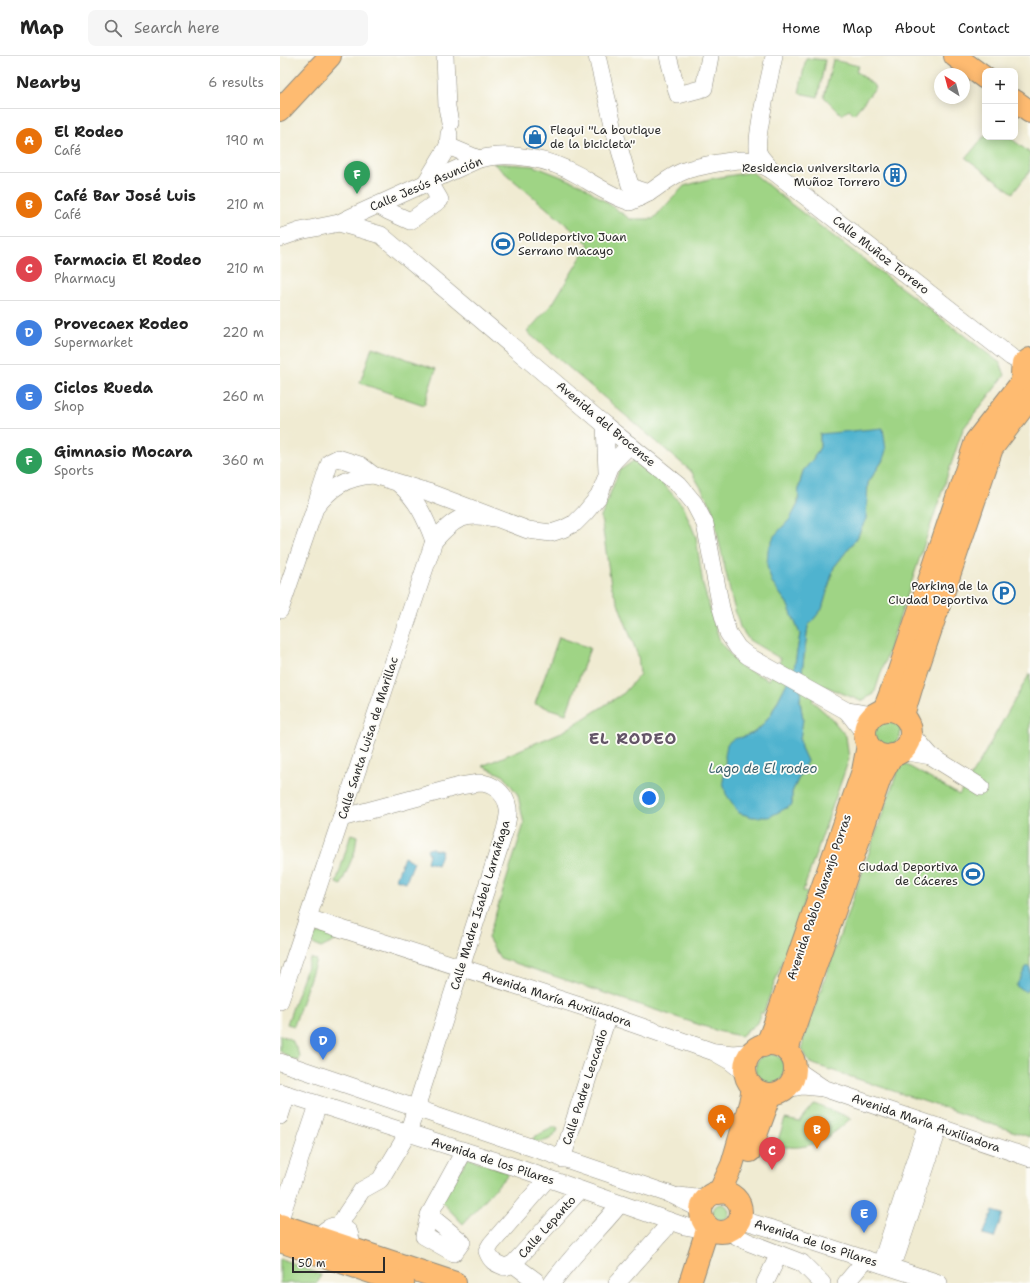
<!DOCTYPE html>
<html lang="en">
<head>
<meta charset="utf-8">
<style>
  body { margin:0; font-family:"Shantell Sans",sans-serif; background:#f6f6f6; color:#222 }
  .controls { position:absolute; right:12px; top:12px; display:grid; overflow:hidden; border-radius:8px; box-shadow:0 2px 10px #0003 }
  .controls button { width:36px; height:36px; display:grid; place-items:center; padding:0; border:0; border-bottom:1px solid #e0e0e0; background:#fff; color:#222; font:20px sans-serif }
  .compass { position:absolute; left:654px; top:12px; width:36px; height:36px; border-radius:50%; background:#fff; box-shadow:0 2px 10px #0003; rotate:324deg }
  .scale { position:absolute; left:12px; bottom:10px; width:93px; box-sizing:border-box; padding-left:4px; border:2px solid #2b2b2b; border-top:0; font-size:11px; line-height:14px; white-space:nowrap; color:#2b2b2b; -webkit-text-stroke:3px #fdfcf7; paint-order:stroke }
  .you { position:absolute; left:369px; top:742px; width:14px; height:14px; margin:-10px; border:3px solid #fff; border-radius:50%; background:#1a73e8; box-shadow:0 0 0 6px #1a73e833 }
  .badge { display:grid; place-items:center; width:26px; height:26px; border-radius:50%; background:#1f6fb2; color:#fff; font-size:13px; font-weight:700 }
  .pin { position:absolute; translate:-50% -33px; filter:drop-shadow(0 1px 2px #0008) }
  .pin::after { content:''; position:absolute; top:21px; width:14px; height:12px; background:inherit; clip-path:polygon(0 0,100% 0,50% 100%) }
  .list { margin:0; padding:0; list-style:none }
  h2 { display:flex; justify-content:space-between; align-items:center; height:52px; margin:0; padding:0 16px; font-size:17px }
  h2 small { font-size:13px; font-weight:400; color:#767676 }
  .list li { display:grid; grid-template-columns:26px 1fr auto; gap:12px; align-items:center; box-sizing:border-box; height:64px; padding:0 16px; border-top:1px solid #e0e0e0 }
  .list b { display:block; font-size:15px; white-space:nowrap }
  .list p { margin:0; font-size:13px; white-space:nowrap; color:#767676 }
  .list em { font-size:13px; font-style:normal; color:#767676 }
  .icon { flex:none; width:22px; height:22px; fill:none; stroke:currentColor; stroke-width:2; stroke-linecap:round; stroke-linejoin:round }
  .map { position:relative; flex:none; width:750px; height:1227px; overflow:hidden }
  header { display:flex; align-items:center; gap:24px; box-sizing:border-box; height:56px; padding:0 20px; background:#fff; border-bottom:1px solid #e0e0e0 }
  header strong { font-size:19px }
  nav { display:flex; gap:22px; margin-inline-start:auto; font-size:14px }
  .search { width:280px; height:36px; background:#f6f6f6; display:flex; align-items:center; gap:10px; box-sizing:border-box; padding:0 14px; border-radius:8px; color:#767676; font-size:15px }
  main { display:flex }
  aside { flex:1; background:#fff }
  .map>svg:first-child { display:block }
  .green { fill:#9fd485; stroke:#658058; fill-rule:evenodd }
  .water { fill:#50b3cf; stroke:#3e6f7d }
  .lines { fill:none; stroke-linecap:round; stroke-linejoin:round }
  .minor-casing { stroke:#8e8b7e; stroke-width:18 }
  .major-casing { stroke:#8e8b7e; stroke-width:24 }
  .minor { stroke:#fff; stroke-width:17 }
  .major { stroke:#febb71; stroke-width:22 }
  .labels { text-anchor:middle; stroke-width:3.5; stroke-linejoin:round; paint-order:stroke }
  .poi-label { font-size:12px; fill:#2b2b2b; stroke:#fdfcf7; text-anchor:end }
  .street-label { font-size:12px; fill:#2b2b2b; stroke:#fdfcf7 }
  .water-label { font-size:13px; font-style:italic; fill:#3a616d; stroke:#fdfcf7 }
  .district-label { font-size:16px; font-weight:bold; letter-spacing:1px; fill:#635567; stroke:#fdfcf7 }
</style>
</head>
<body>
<header>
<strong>Map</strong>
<div class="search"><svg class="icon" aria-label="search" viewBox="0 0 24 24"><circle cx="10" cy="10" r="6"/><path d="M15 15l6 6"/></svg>Search here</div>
<nav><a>Home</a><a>Map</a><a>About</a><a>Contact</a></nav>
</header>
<main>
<aside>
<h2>Nearby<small>6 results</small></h2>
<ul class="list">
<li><span class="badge" style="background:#e8710a">A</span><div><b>El Rodeo</b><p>Café</p></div><em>190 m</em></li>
<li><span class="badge" style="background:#e8710a">B</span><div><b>Café Bar José Luis</b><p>Café</p></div><em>210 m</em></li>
<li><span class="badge" style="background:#e0444e">C</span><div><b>Farmacia El Rodeo</b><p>Pharmacy</p></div><em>210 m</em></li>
<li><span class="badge" style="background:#3f7fe0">D</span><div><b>Provecaex Rodeo</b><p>Supermarket</p></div><em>220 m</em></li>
<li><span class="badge" style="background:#3f7fe0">E</span><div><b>Ciclos Rueda</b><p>Shop</p></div><em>260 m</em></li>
<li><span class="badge" style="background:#2e9e5b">F</span><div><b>Gimnasio Mocara</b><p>Sports</p></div><em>360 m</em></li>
</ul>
</aside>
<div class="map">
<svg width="750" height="1227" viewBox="0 0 750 1227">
  <rect width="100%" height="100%" fill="#fdfcf7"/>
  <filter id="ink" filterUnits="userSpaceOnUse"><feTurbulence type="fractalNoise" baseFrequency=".025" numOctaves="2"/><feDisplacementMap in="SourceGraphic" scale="8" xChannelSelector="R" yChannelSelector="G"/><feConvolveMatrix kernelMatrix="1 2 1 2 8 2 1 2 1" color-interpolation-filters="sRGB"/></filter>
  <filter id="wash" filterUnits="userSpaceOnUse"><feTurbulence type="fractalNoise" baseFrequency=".012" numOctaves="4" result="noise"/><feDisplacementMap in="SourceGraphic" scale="16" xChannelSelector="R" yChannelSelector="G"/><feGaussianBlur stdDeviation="0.9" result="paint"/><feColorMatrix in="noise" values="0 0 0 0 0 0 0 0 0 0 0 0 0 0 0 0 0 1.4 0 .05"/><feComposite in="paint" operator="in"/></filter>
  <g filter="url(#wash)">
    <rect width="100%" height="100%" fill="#f0ebd2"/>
    <g class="green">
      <polygon points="526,2 545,4 538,41 519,37"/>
      <polygon points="553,4 579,10 576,15 596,31 574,58 569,53 562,59 544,41"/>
      <polygon points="705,79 705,81 729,81 750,97 750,115 733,137 686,102"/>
      <path d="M213,107L254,110L302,129L350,163H373L404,130L429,123L472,116L507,145L720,307L725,319L683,373L594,638L581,645L542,629L532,645L551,662L566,680L569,703L523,835L528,836L483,958L481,956L477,967L461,980L441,976L220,902L208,882L244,768L238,739L224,720L202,710L284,675L344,637L360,618L358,600L331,529L321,461L339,415L356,403L378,422L403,450L416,481L423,529L440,586L460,610L489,624L501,603L469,584L460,571L452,544L431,449L411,415L247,276L273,247L309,188ZM540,378L603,404L588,427L586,463L577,482L554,511L542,553L528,570L522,616L520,645L523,663L520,683L521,692L527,705L512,736V749L443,725L453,683L463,681L473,677L481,671L491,658L514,613L520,578L507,547L492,527L494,480L511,463L518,448L519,431L523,415L533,403L540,391Z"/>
      <polygon points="92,291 156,313 144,349 80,327"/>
      <polygon points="279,581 310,592 286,658 255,648"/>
      <path d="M750,617V1081L530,1007C524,998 521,997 523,985L620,708H625L679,739L699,707Z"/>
      <circle cx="606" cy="675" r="15"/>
      <polygon points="71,778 77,780 75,795 61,829 56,827"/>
      <polygon points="51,875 62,879 61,882 41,892 33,888 31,884 36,878"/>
      <polygon points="30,902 36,904 14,970 7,968"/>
      <polygon points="0,979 12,984 20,1000 19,1005 11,1003 0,995"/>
      <circle cx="490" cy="1013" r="15"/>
      <path d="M535,1048L571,1062C555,1077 535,1093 511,1091C505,1091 501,1091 497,1087L505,1063L520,1066Z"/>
      <path d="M274,1071L278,1073C274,1084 263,1087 252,1085L254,1081Z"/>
      <polygon points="188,1102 229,1117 183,1168 161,1145"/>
      <circle cx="441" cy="1156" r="8"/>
      <polygon points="0,1202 41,1219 37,1227 0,1227"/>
    </g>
    <g class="water">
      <polygon points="603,372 606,394 603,404 588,427 586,463 577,482 554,511 542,553 528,570 522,616 520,645 523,663 520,683 521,692 527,705 512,736 512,749 489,761 472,761 459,757 446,738 443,725 446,712 445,700 447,688 453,683 463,681 473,677 481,671 491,658 514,613 520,578 507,547 492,527 487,510 488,494 494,480 510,463 518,448 519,431 523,415 533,403 540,391 540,378"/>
      <polygon points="153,792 155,795 155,793 162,795 157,809 147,806 149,798 147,793"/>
      <polygon points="124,801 134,806 126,826 116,823"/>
      <polygon points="747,910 750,912 750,930 746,936 736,930"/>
      <polygon points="713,1155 723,1158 714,1182 703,1179"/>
    </g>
  </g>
  <g filter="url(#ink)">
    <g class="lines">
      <g class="minor-casing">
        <g id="minor">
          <polyline points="165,0 167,51 170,67"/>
          <polyline points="317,0 335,77 350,129 356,133 369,137"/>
          <polyline points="388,0 398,39 424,32 430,0"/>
          <path d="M494,0C491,17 473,86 479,98C482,104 489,110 493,115L731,301L743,308"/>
          <polyline points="169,78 168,90 199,103"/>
          <polyline points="145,128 168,90"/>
          <polyline points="98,149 108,155 130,165 160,144 153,132 145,128"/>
          <path d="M59,167L69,162L199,103C231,95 270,103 298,119C315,129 331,140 350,146C357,143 364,140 370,136C381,129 391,120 404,115C415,111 453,103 465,104C475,104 484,110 493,115"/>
          <polyline points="0,182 20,175 59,167 101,179 325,369 399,429 414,447 425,468 441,552 448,577 458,592 468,600 567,655 592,659"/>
          <polyline points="325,369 327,416"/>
          <path d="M119,428C137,443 146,463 154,485"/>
          <polyline points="35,452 50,406 58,402 80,409 93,419 148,436 248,474 271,477 283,473 295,467 305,457 319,440 331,409 335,404 350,389"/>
          <path d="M0,554L35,452C51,431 66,421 93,419"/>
          <polyline points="567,655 584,677"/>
          <polyline points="631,677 651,700 701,731"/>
          <polyline points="622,695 651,700"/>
          <polyline points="28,862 328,959 434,996 450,1005 465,1017"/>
          <path d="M0,945L154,485C174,462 184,456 214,462"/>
          <polyline points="436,996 453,998 473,996"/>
          <polyline points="0,1006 392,1139 414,1150 421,1156"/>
          <polyline points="515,1010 521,1017 543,1032"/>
          <polyline points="506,1033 523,1030 543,1032 750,1102"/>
          <polyline points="0,1036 238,1112 404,1170 415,1172 426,1169"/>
          <polyline points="0,1060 7,1038"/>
          <polyline points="282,1103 328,959"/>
          <path d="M267,1123L211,1188L207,1195C211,1206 215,1207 225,1211L233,1208L300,1134"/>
          <polyline points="399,1140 416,1142 430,1140"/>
          <polyline points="149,1159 144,1180 174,1197 182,1186 149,1159 184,1095"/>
          <polyline points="0,1163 38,1049"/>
          <polyline points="459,1163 493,1173 659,1227"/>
          <path d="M60,1169L66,1158L82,1134L100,1124L128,1077L225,774C227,766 229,759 228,752C226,738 213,727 199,727C193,728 186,729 180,730L61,762"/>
          <polyline points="447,1175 468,1186 522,1207 542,1227"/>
          <path d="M39,1181C45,1173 50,1170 60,1169L69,1176L73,1192"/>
          <polyline points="617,1198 659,1071"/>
          <polyline points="233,1208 256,1225"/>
          <polyline points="601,1208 647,1068"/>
          <path d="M272,1227C292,1199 318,1175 340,1148"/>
          <polyline points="337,1227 385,1173 389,1165"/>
          <polyline points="485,1227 499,1198"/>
          <polyline points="566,1227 586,1203"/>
        </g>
      </g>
      <g class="major-casing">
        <g id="major">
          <polyline points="675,0 705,22"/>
          <polyline points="735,45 750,56"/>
          <polyline points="0,54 50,0"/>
          <path d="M750,303L743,308C741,321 741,324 750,332"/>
          <polyline points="604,654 618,618 696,385 743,325"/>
          <circle cx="608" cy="677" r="23"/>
          <polyline points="623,659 633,626 712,392 750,342"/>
          <circle cx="490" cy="1013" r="25"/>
          <polyline points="483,990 489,983 495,967 583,715 588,689"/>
          <polyline points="507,995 513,975 600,722 612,699"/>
          <polyline points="470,1095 491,1038"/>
          <circle cx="441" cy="1156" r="20"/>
          <polyline points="439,1137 452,1109 470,1047 473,1032"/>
          <polyline points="0,1169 175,1227"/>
          <polyline points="0,1185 123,1227"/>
          <polyline points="410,1227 428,1171"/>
        </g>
      </g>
      <use href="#minor" class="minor"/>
      <use href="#major" class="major"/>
    </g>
  </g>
  <defs>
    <g id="shop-ring" transform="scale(1.15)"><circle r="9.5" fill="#fdfcf7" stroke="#1f6fb2" stroke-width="1.5"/><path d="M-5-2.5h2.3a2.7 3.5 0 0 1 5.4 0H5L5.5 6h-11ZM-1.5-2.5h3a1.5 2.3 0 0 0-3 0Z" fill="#1f6fb2"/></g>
    <g id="building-ring" transform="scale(1.15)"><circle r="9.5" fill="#fdfcf7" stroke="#1f6fb2" stroke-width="1.5"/><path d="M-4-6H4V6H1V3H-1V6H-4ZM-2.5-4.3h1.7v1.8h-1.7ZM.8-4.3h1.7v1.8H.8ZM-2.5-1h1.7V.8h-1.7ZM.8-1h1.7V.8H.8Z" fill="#1f6fb2"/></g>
    <g id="stadium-ring" transform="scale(1.15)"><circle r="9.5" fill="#fdfcf7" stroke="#1f6fb2" stroke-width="1.5"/><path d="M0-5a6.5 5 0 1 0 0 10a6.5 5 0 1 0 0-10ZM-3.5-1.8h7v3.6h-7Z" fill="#1f6fb2"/></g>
    <g id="parking-ring" transform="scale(1.15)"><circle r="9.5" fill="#fdfcf7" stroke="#1f6fb2" stroke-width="1.5"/><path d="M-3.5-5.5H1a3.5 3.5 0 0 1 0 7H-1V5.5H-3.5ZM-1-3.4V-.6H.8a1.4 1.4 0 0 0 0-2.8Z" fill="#1f6fb2"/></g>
  </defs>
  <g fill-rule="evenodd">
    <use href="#shop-ring" x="255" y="81"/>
    <use href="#building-ring" x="615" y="119"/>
    <use href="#stadium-ring" x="223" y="188"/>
    <use href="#parking-ring" x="724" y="537"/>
    <use href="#stadium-ring" x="693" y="818"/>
  </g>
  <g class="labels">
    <g class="poi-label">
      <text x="270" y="78" text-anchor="start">Flequi "La boutique<tspan x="270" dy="14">de la bicicleta"</tspan></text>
      <text x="600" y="116">Residencia universitaria<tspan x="600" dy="14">Muñoz Torrero</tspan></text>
      <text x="238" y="185" text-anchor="start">Polideportivo Juan<tspan x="238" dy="14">Serrano Macayo</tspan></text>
      <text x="708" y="534">Parking de la<tspan x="708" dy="14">Ciudad Deportiva</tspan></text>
      <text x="678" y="815">Ciudad Deportiva<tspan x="678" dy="14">de Cáceres</tspan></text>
    </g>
    <g class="street-label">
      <text transform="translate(146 128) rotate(-23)" y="4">Calle Jesús Asunción</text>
      <text transform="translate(601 199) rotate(38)" y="4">Calle Muñoz Torrero</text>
      <text transform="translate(326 368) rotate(40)" y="4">Avenida del Brocense</text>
      <text transform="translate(88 682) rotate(-72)" y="4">Calle Santa Luisa de Marillac</text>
      <text transform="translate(539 841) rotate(-71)" y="4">Avenida Pablo Naranjo Porras</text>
      <text transform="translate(200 849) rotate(-73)" y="4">Calle Madre Isabel Larrañaga</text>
      <text transform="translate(277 943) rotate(18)" y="4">Avenida María Auxiliadora</text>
      <text transform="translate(305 1031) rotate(-72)" y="4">Calle Padre Leocadio</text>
      <text transform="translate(646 1067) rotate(19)" y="4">Avenida María Auxiliadora</text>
      <text transform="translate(213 1105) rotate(18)" y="4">Avenida de los Pilares</text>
      <text transform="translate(267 1171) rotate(-48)" y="4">Calle Lepanto</text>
      <text transform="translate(536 1187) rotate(18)" y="4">Avenida de los Pilares</text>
    </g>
    <g class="water-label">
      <text x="483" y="717">Lago de El rodeo</text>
    </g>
    <g class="district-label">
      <text x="353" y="688">EL RODEO</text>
    </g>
  </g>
</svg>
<div class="controls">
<button>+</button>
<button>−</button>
</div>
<svg class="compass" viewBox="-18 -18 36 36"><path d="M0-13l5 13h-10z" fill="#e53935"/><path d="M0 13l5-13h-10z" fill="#767676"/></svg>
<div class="scale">50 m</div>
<div class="you"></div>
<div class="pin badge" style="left:441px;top:1082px;background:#e8710a">A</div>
<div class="pin badge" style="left:537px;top:1093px;background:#e8710a">B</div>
<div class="pin badge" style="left:492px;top:1114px;background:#e0444e">C</div>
<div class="pin badge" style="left:43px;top:1004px;background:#3f7fe0">D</div>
<div class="pin badge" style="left:584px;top:1177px;background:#3f7fe0">E</div>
<div class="pin badge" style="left:77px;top:138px;background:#2e9e5b">F</div>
</div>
</main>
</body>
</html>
